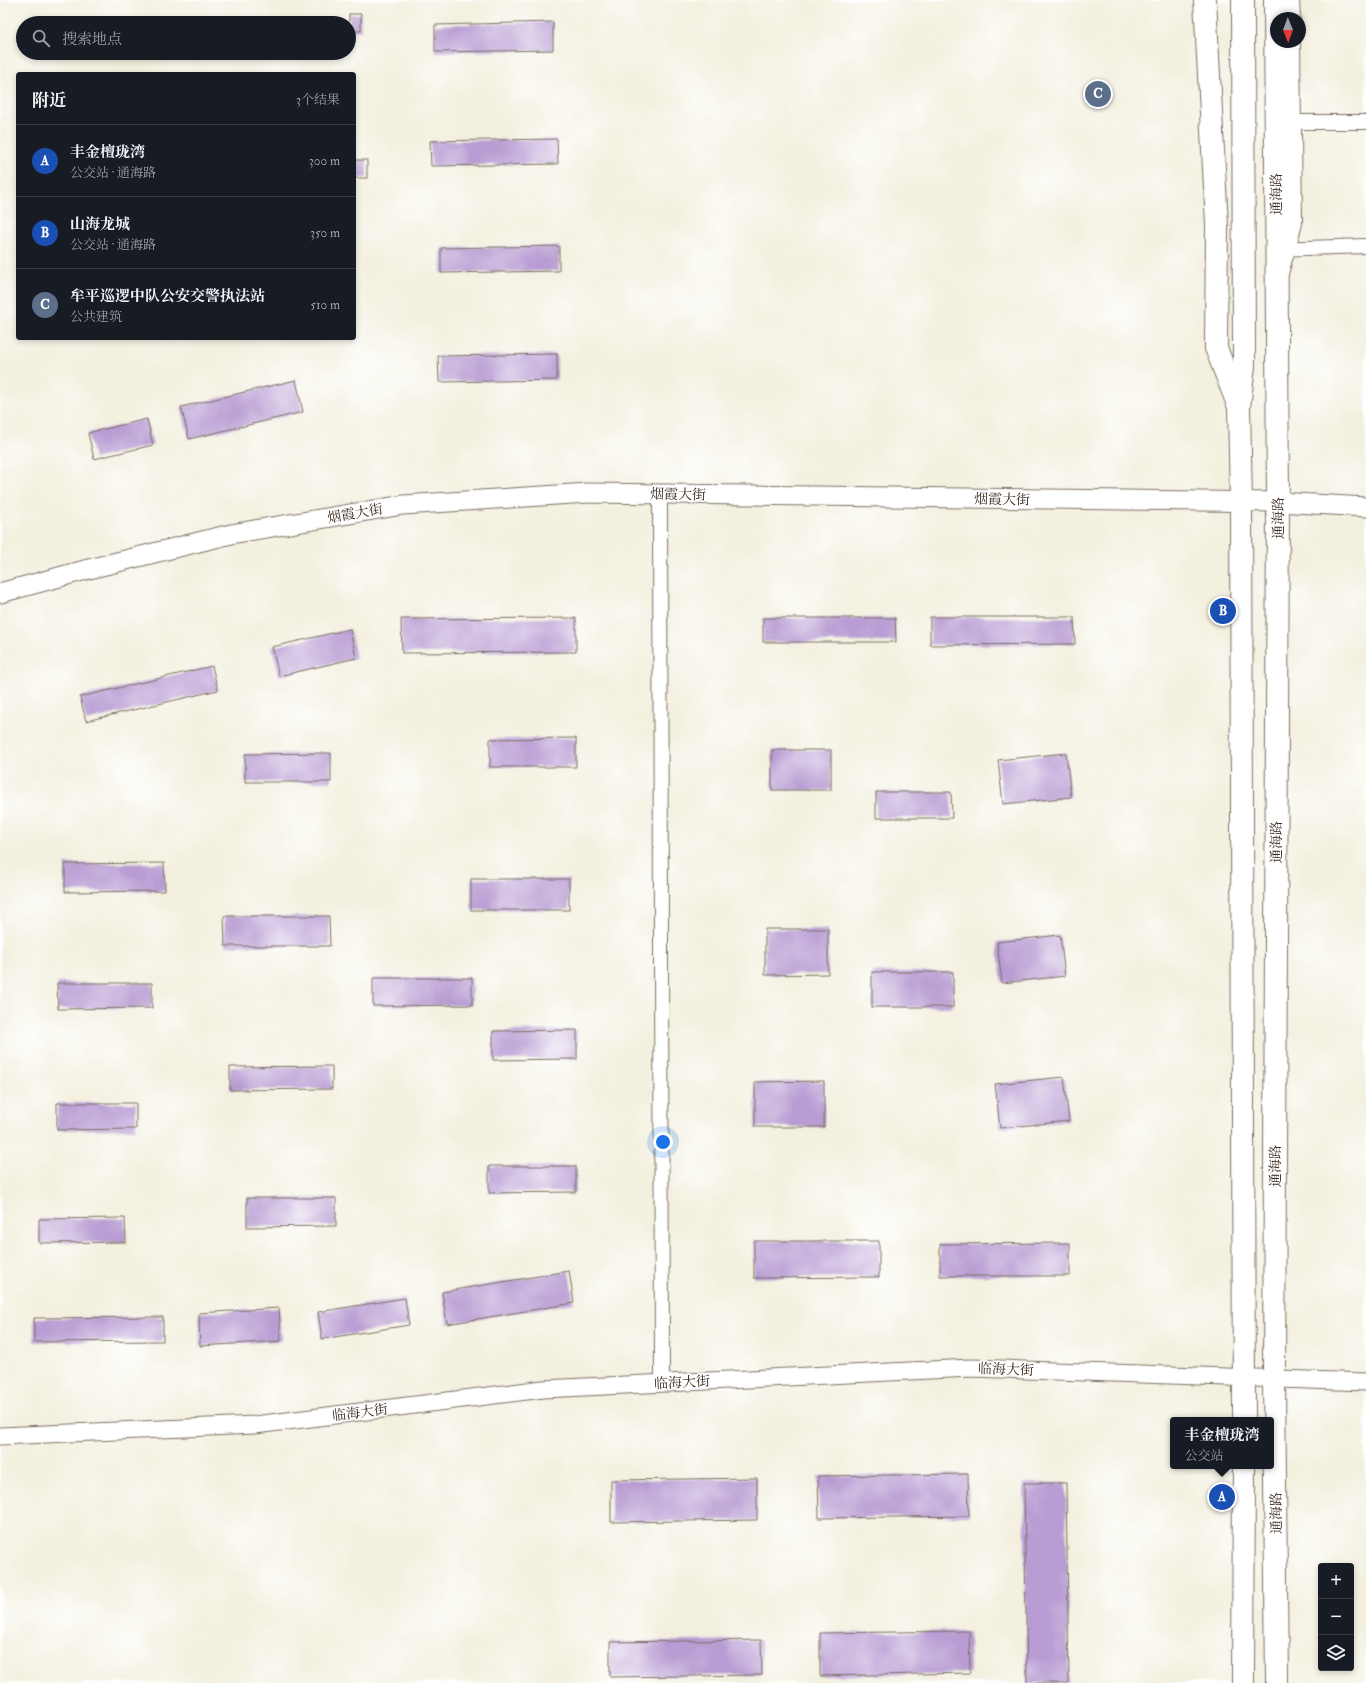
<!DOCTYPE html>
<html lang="zh">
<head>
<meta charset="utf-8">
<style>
  body { margin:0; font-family:"IM FELL Double Pica","Noto Serif SC",serif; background:#242831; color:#f1f3f6 }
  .controls { position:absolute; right:12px; bottom:12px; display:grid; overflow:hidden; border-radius:4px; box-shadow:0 2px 6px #0003 }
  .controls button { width:36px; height:36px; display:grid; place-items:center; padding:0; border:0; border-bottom:1px solid #363941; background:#171b24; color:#f1f3f6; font:20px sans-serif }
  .compass { position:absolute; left:1270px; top:12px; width:36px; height:36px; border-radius:50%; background:#171b24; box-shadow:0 2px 6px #0003; rotate:179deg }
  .you { position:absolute; left:663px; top:1142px; width:14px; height:14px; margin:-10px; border:3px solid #fff; border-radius:50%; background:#1a73e8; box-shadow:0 0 0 6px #1a73e833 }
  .badge { display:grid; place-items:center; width:26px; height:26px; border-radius:50%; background:#0f766e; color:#fff; font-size:13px; font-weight:700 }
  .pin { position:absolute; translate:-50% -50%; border:2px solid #fff; box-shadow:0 1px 4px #0006 }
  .popup { position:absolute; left:1170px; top:1417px; width:104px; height:52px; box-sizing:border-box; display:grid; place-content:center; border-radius:4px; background:#171b24; filter:drop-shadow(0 1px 3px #0005); font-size:13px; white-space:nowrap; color:#9ea1a6 }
  .popup b { font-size:15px; color:#f1f3f6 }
  .popup::after { content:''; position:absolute; left:50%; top:100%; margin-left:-8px; border:8px solid transparent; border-top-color:#171b24 }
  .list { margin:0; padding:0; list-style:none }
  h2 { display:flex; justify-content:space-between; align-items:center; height:52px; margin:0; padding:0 16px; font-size:17px }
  h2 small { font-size:13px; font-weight:400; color:#9ea1a6 }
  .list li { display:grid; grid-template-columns:26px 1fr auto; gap:12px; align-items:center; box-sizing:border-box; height:72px; padding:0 16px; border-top:1px solid #363941 }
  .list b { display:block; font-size:15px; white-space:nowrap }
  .list p { margin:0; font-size:13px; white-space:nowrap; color:#9ea1a6 }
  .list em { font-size:13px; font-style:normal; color:#9ea1a6 }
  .icon { flex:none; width:22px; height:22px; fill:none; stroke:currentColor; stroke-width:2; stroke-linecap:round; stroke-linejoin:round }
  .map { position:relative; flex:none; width:1366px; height:1683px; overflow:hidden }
  .search { position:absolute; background:#171b24; box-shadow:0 2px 6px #0003; left:16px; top:16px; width:340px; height:44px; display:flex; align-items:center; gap:10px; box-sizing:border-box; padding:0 14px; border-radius:22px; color:#9ea1a6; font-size:15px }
  .panel { position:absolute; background:#171b24; box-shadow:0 2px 6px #0003; left:16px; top:72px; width:340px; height:268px; border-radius:4px }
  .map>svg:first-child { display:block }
  .building { fill:#b89cd3 }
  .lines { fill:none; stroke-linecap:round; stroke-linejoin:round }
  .minor-casing { stroke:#7b6f62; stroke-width:16 }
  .tertiary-casing { stroke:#7b6f62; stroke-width:19 }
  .secondary-casing { stroke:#7b6f62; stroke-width:21 }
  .primary-casing { stroke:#7b6f62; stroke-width:24 }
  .motorway-casing { stroke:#7b6f62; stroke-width:24 }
  .minor { stroke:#fff; stroke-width:14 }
  .tertiary { stroke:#fff; stroke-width:17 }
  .secondary { stroke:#fff; stroke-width:19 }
  .primary { stroke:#fff; stroke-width:22 }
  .motorway { stroke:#fff; stroke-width:22 }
  .labels { text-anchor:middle; stroke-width:3; stroke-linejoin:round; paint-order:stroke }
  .street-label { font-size:14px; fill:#3b2a1e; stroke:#fff }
</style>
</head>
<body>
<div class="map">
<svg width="1366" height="1683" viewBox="0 0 1366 1683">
  <rect width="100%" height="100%" fill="#fff"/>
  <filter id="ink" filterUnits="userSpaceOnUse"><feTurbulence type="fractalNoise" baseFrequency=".025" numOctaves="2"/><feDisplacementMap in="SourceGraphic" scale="8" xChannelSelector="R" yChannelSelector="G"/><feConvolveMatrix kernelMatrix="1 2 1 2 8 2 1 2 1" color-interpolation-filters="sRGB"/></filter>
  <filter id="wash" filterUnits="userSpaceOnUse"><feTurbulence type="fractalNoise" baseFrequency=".012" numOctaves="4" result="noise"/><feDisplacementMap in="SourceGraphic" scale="16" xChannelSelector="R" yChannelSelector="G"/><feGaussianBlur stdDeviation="0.9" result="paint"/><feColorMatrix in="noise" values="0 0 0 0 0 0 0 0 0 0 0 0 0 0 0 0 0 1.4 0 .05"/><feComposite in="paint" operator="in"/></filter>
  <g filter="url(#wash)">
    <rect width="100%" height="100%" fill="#f3f0df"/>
    <g id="blocks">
      <g class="building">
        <rect x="349" y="14" width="12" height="17"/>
        <polygon points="553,22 553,50 435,52 435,25"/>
        <polygon points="557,139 558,164 431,166 430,141"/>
        <rect x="354" y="160" width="13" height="18"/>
        <polygon points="559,246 559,271 441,273 441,248"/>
        <polygon points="557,354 557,380 439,382 438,356"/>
        <polygon points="296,380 303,412 189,439 181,407"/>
        <polygon points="147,419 153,445 94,459 88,433"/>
        <polygon points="930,617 1074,617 1075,644 930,645"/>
        <polygon points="576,618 576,652 402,653 401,619"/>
        <polygon points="763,618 895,618 896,642 763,642"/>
        <polygon points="350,629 356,658 279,676 272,647"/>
        <polygon points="212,666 218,690 86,721 80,697"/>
        <polygon points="576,738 576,767 490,767 490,739"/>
        <rect x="772" y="750" width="59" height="40"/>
        <polygon points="331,753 331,782 245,782 245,754"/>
        <polygon points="1066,753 1071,797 1003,804 998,760"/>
        <polygon points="876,792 951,792 952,818 876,818"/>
        <polygon points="164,863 165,891 65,892 65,864"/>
        <rect x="471" y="879" width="98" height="31"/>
        <polygon points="224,916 329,916 330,946 225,946"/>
        <polygon points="765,929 828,929 828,974 765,975"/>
        <polygon points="1060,935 1065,976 1002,983 997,942"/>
        <rect x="872" y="972" width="81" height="35"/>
        <polygon points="373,978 472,978 472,1005 373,1006"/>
        <polygon points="57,983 152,983 152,1008 58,1009"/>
        <polygon points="577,1030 577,1059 493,1060 493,1031"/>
        <polygon points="332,1066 332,1089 230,1090 230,1067"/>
        <polygon points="1064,1077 1069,1121 1000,1128 995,1084"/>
        <polygon points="824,1081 824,1127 755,1127 755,1082"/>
        <polygon points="57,1103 136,1103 136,1129 57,1130"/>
        <polygon points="489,1166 576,1166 576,1192 489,1193"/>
        <polygon points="247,1198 336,1198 336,1226 247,1227"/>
        <polygon points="125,1218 126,1242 39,1243 39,1219"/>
        <polygon points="754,1241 879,1241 879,1277 754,1278"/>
        <polygon points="1070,1243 1070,1276 940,1276 940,1244"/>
        <polygon points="569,1271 574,1303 447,1324 442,1292"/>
        <polygon points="405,1298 409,1325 322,1339 318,1312"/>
        <polygon points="279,1308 281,1341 200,1346 199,1313"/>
        <polygon points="163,1317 163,1341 34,1342 34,1318"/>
        <polygon points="968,1474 969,1516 819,1518 818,1476"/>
        <polygon points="757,1478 757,1520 611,1522 611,1480"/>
        <polygon points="1024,1483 1066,1483 1069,1683 1027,1683"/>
        <polygon points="969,1631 970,1673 820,1676 820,1633"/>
        <polygon points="761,1640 762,1675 610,1677 610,1642"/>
      </g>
    </g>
  </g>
  <g filter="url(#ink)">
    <use href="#blocks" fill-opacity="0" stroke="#7b6f62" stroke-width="1"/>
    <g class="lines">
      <g class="minor-casing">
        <g id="minor">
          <polyline points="1290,122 1366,122"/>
          <polyline points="1277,249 1366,246"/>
          <polyline points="660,493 662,1383"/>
        </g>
      </g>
      <g class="tertiary-casing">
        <polyline id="tertiary" points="0,1436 255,1425 543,1389 971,1368 1366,1382"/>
      </g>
      <g class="secondary-casing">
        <polyline id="secondary" points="0,593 89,569 231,534 403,505 588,493 1278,502 1366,507"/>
      </g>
      <g class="primary-casing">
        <g id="primary">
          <polyline points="1243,0 1244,366 1239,407 1241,502 1244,1420"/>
          <polyline points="1275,0 1278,502 1274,1379 1277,1683"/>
          <polyline points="1243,1683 1244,1466"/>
        </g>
      </g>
      <g class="motorway-casing">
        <g id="motorway">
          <polyline points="1205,0 1217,225 1216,348 1239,407"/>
          <polyline points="1288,0 1289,18"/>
          <polyline points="1277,273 1291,223 1289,42"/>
        </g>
      </g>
      <use href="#minor" class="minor"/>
      <use href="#tertiary" class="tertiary"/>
      <use href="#secondary" class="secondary"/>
      <use href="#primary" class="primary"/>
      <use href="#motorway" class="motorway"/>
    </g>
  </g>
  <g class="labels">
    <g class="street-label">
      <text transform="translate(1276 194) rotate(-90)" y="5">通海路</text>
      <text transform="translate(678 494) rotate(1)" y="5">烟霞大街</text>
      <text transform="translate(1002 499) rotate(1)" y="5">烟霞大街</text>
      <text transform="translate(355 513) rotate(-10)" y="5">烟霞大街</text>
      <text transform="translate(1278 518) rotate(-90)" y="5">通海路</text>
      <text transform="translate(1276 842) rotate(-90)" y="5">通海路</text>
      <text transform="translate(1275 1166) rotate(-90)" y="5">通海路</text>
      <text transform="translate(1006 1369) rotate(2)" y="5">临海大街</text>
      <text transform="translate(682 1382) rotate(-3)" y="5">临海大街</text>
      <text transform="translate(360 1412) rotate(-7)" y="5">临海大街</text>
      <text transform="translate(1276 1513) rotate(-91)" y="5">通海路</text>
    </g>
  </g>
</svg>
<div class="controls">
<button>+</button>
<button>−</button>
<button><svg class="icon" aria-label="layers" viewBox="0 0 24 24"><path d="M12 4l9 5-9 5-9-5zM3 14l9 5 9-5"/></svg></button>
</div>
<svg class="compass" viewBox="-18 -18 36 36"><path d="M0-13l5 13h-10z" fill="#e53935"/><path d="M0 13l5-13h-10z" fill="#9ea1a6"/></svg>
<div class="you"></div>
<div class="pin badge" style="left:1222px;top:1497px;background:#1a4fb4">A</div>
<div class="popup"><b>丰金檀珑湾</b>公交站</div>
<div class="pin badge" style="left:1223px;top:611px;background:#1a4fb4">B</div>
<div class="pin badge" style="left:1098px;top:94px;background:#5c6f8a">C</div>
<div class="search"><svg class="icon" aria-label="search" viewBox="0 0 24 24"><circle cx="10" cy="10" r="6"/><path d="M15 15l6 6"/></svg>搜索地点</div>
<section class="panel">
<h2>附近<small>3个结果</small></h2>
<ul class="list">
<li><span class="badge" style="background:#1a4fb4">A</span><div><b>丰金檀珑湾</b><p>公交站 · 通海路</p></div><em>300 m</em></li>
<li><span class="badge" style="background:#1a4fb4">B</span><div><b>山海龙城</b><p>公交站 · 通海路</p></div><em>350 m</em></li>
<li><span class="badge" style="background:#5c6f8a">C</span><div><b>牟平巡逻中队公安交警执法站</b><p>公共建筑</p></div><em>510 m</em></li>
</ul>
</section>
</div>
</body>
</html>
